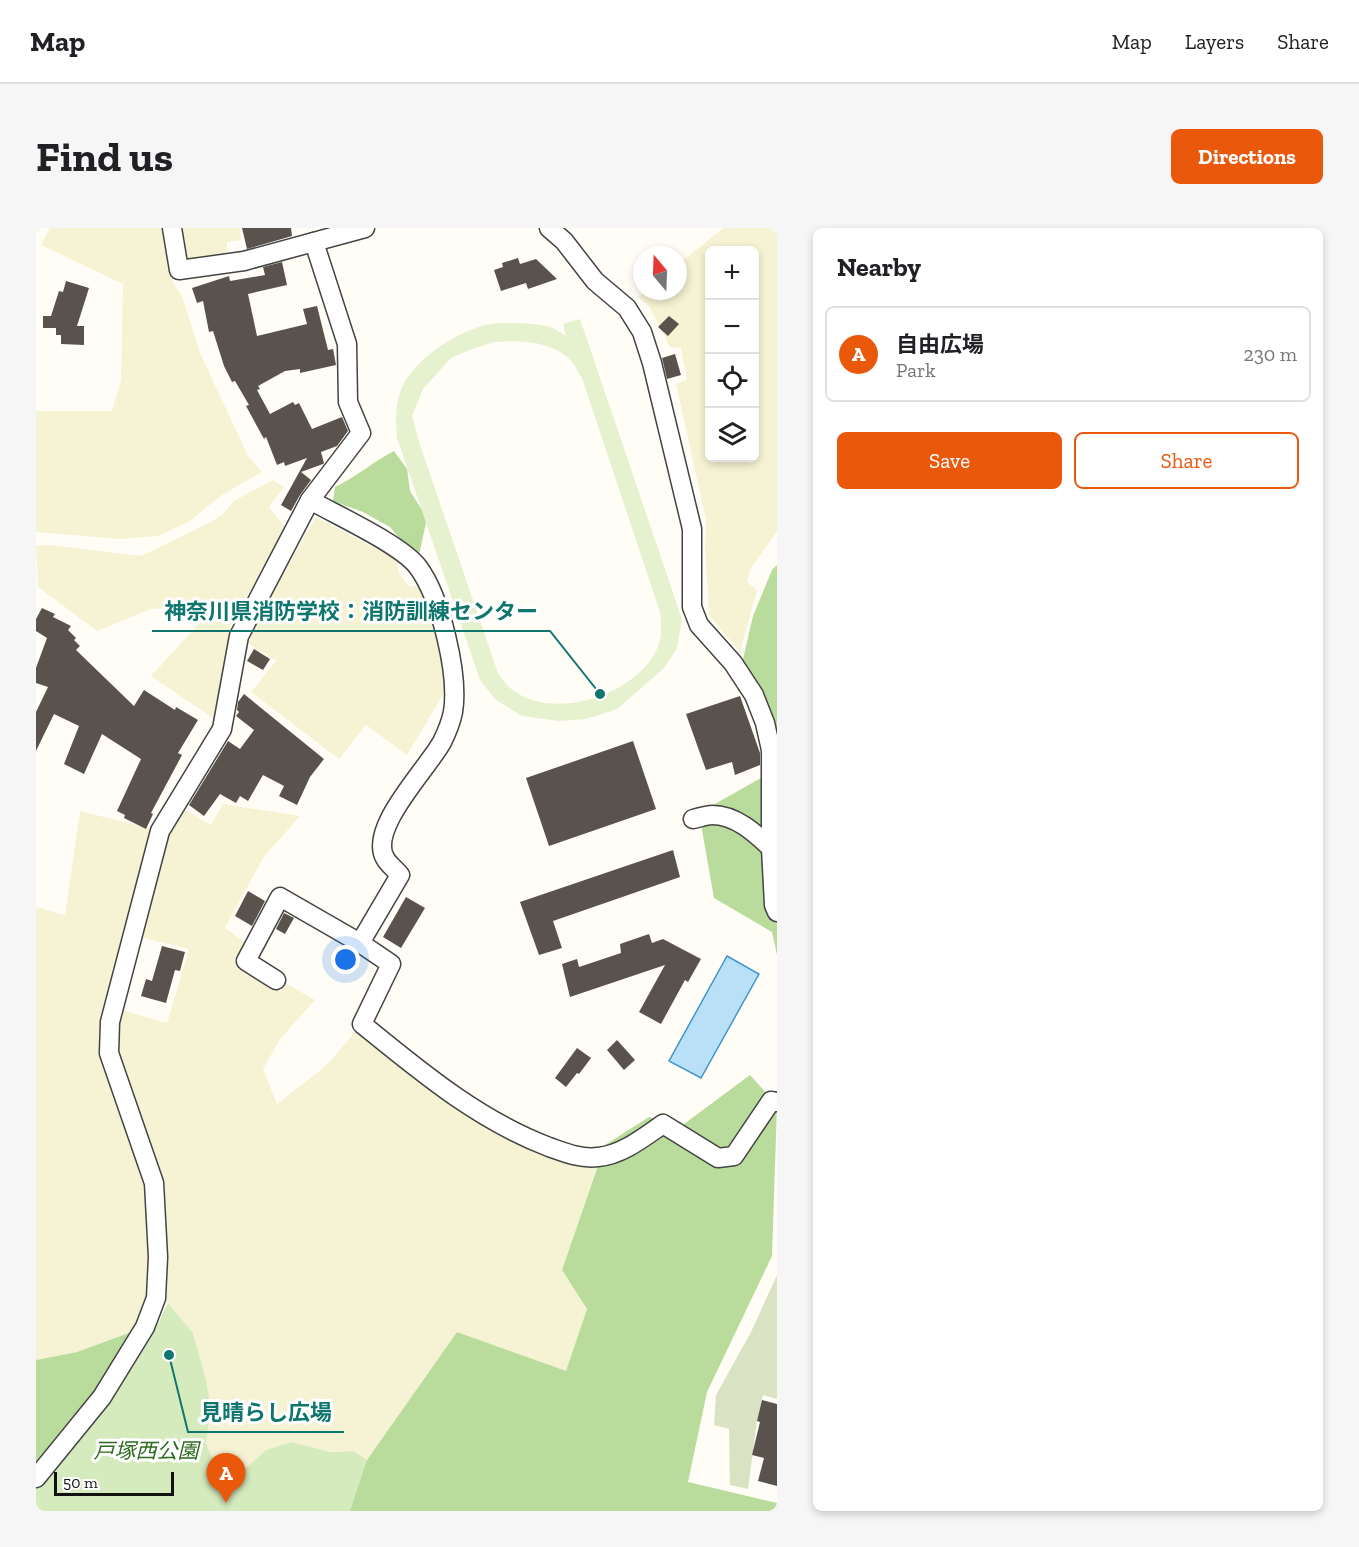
<!DOCTYPE html>
<html lang="en">
<head>
<meta charset="utf-8">
<style>
  body { margin:0; font-family:"Zilla Slab","Noto Sans JP",serif; background:#f6f6f6; color:#202124 }
  .controls { position:absolute; right:18px; top:18px; display:grid; overflow:hidden; border-radius:9px; box-shadow:0 3px 9px #0003 }
  .controls button { width:54px; height:54px; display:grid; place-items:center; padding:0; border:0; border-bottom:2px solid #e0e0e0; background:#fff; color:#202124; font:30px sans-serif }
  .compass { position:absolute; left:597px; top:18px; width:54px; height:54px; border-radius:50%; background:#fff; box-shadow:0 3px 9px #0003; rotate:341deg }
  .scale { position:absolute; left:18px; bottom:15px; width:120px; box-sizing:border-box; padding-left:6px; border:3px solid #111; border-top:0; font-size:16px; line-height:21px; white-space:nowrap; color:#111; -webkit-text-stroke:4px #fff; paint-order:stroke }
  .you { position:absolute; left:310px; top:732px; width:21px; height:21px; margin:-15px; border:4px solid #fff; border-radius:50%; background:#1a73e8; box-shadow:0 0 0 9px #1a73e833 }
  .badge { display:grid; place-items:center; width:39px; height:39px; border-radius:50%; background:#ea580c; color:#fff; font-size:20px; font-weight:700 }
  .pin { position:absolute; translate:-50% -50px; filter:drop-shadow(0 2px 3px #0008) }
  .pin::after { content:''; position:absolute; top:32px; width:21px; height:18px; background:inherit; clip-path:polygon(0 0,100% 0,50% 100%) }
  .list { margin:0; padding:0; list-style:none }
  h2 { display:flex; justify-content:space-between; align-items:center; height:78px; margin:0; padding:0 24px; font-size:26px }
  h2 small { font-size:20px; font-weight:400; color:#757577 }
  .list li { display:grid; grid-template-columns:39px 1fr auto; gap:18px; align-items:center; box-sizing:border-box; height:96px; margin:0 12px 12px; padding:0 12px; border:2px solid #e0e0e0; border-radius:9px }
  .list b { display:block; font-size:22px; white-space:nowrap }
  .list p { margin:0; font-size:20px; white-space:nowrap; color:#757577 }
  .list em { font-size:20px; font-style:normal; color:#757577 }
  .actions { display:flex; gap:12px; padding:18px 24px }
  .actions a { flex:1; padding:14px 0; border:2px solid #ea580c; border-radius:9px; text-align:center; font-size:21px; color:#ea580c }
  .actions .main { background:#ea580c; color:#fff }
  .icon { flex:none; width:33px; height:33px; fill:none; stroke:currentColor; stroke-width:2; stroke-linecap:round; stroke-linejoin:round }
  .map { position:relative; flex:none; width:741px; height:1283px; overflow:hidden; border-radius:9px }
  header { display:flex; align-items:center; gap:36px; box-sizing:border-box; height:84px; padding:0 30px; background:#fff; border-bottom:2px solid #e0e0e0 }
  header strong { font-size:28px }
  nav { display:flex; gap:33px; margin-inline-start:auto; font-size:21px }
  .intro { display:flex; align-items:center; justify-content:space-between; box-sizing:border-box; height:144px; padding:0 36px }
  h1 { margin:0; font-size:42px }
  .button { padding:15px 27px; border-radius:9px; background:#ea580c; color:#fff; font-size:21px; font-weight:700 }
  main { display:flex; gap:36px; padding:0 36px }
  aside { flex:1; background:#fff; border-radius:9px; box-shadow:0 3px 9px #0003 }
  .map>svg:first-child { display:block }
  .farmland { fill:#f6f3d4; fill-rule:evenodd }
  .green { fill:#d5ebbd }
  .forest { fill:#b9dc9c }
  .cemetery { fill:#d9e3c4 }
  .pitch { fill:#e6f2cf; fill-rule:evenodd }
  .water { fill:#b9e0f7; stroke:#3f96cf; stroke-width:1.5 }
  .building { fill:#5a524d }
  .lines { fill:none; stroke-linecap:round; stroke-linejoin:round }
  .minor-casing { stroke:#444; stroke-width:21 }
  .minor { stroke:#fff; stroke-width:18 }
  .labels { text-anchor:middle; stroke-width:6; stroke-linejoin:round; paint-order:stroke }
  .park-label { font-size:21px; font-style:italic; fill:#2f6b1f; stroke:#fff }
  .leader { fill:none; stroke:#0f766e; stroke-width:2 }
  .callout-dot { fill:#0f766e; stroke:#fff; stroke-width:2 }
  .callout-label { font-size:22px; text-anchor:middle; font-weight:bold; fill:#0f766e; stroke:#fff; stroke-width:6; stroke-linejoin:round; paint-order:stroke }
</style>
</head>
<body>
<header>
<strong>Map</strong>
<nav><a>Map</a><a>Layers</a><a>Share</a></nav>
</header>
<div class="intro"><h1>Find us</h1><a class="button">Directions</a></div>
<main>
<div class="map">
<svg width="741" height="1283" viewBox="0 0 741 1283">
  <rect width="100%" height="100%" fill="#fffdf5"/>
  <g class="farmland">
    <polygon points="14,0 129,0 137,54 146,68 164,125 212,228 226,244 186,267 152,294 122,308 83,311 0,304 0,183 76,183 85,152 87,56 5,17"/>
    <polygon points="140,0 204,0 205,12 191,14 191,27 156,33 146,29"/>
    <path d="M687,0H741V303L715,340L711,354L721,362L704,424L673,387L669,320L670,292L640,156L651,152L645,120L634,119L613,78L602,69L610,63H642V37ZM674,22H718V230H674Z"/>
    <polygon points="237,252 248,259 233,279 249,299 195,397 180,492 115,448 171,387 172,377 115,381 61,403 2,359 0,318 13,317 105,328 173,295 185,288 198,273"/>
    <polygon points="280,289 359,331 364,347 374,359 384,356 405,425 411,460 371,527 330,497 303,531 215,464 240,433 208,413"/>
    <polygon points="187,576 264,588 227,630 189,700 217,721 211,733 279,772 244,811 227,841 241,876 291,837 326,796 443,885 564,929 526,1042 551,1081 530,1144 421,1104 331,1232 318,1223 295,1224 255,1214 230,1222 210,1240 203,1243 178,1234 170,1215 175,1180 170,1152 157,1105 132,1075 121,1070 109,1099 41,1124 0,1132 0,679 29,687 44,583 124,603 79,780 131,795 153,721 104,709 132,606 148,581 175,597"/>
  </g>
  <path class="green" d="M132,1075L157,1105L170,1152L175,1180L170,1215L178,1234L203,1243L210,1240L230,1222L255,1214L295,1224L318,1223L331,1232L369,1283H0V1261C50,1204 100,1145 132,1075Z"/>
  <g class="forest">
    <path d="M358,223L371,241L374,263L391,290L383,327L368,316L354,299L327,284L297,273L299,259C320,249 337,234 358,223Z"/>
    <polygon points="741,337 741,534 701,457 717,388 736,342"/>
    <polygon points="741,541 741,727 736,704 678,670 663,585"/>
    <polygon points="714,847 741,877 736,1028 671,1164 652,1254 741,1275 741,1283 314,1283 331,1232 421,1104 530,1143 551,1081 526,1042 569,917 613,889 644,899"/>
    <polygon points="109,1099 0,1248 0,1132 41,1124"/>
  </g>
  <polygon class="cemetery" points="741,1047 741,1171 727,1167 721,1193 712,1261 694,1257 693,1201 678,1197 680,1167 715,1104"/>
  <path class="pitch" d="M544,91L646,391L641,420L628,440L581,481L550,491L523,493L486,488L460,472L444,452L361,210C360,196 359,182 363,168C371,135 421,102 454,96C469,94 499,95 514,99C520,101 525,105 530,108L527,96ZM478,113C498,114 522,117 536,134C540,138 542,145 546,150L624,384C625,394 626,406 623,416C605,466 516,496 474,460C469,456 466,450 462,445L384,217L376,188L387,161L415,130L436,121L458,114Z"/>
  <polygon class="water" points="691,728 723,746 665,850 633,833"/>
  <g class="building">
    <polygon points="206,0 255,0 256,8 211,21"/>
    <polygon points="482,30 484,36 500,31 521,51 492,61 490,55 465,63 458,42 467,39 466,35"/>
    <polygon points="246,34 251,57 212,66 221,108 271,96 267,81 281,78 292,122 297,121 300,137 264,145 264,141 249,143 222,158 224,161 221,162 234,186 257,174 259,177 263,175 276,201 306,189 312,203 301,218 285,224 288,235 287,236 265,244 275,252 264,267 255,283 245,277 271,230 249,238 248,234 241,237 230,209 228,211 210,178 213,177 199,153 196,154 188,138 177,103 173,104 167,73 161,75 156,60 193,48 194,53 229,47 227,39"/>
    <polygon points="30,53 53,60 41,98 48,98 48,117 25,116 25,107 20,107 20,100 7,100 7,88 15,88 23,63 27,64"/>
    <polygon points="633,88 643,96 632,108 622,99"/>
    <polygon points="639,126 645,147 631,151 626,130"/>
    <polygon points="6,380 19,386 17,389 35,398 32,402 40,410 38,412 44,418 40,422 98,478 108,462 139,482 140,479 162,492 142,525 146,527 115,585 117,586 110,601 88,590 89,587 81,583 105,531 66,506 48,546 28,536 43,498 18,486 0,523 0,484 12,459 0,455 0,440 11,410 0,403 0,391"/>
    <polygon points="218,421 234,431 227,442 211,433"/>
    <polygon points="208,466 288,531 274,549 261,577 243,568 248,558 227,547 212,573 204,568 200,575 184,566 168,588 153,577 192,513 204,521 218,502 200,488 203,484 201,482 202,474"/>
    <polygon points="704,468 724,525 724,537 699,547 696,534 670,542 650,486"/>
    <polygon points="597,513 620,581 513,618 490,550"/>
    <polygon points="637,622 644,649 517,693 526,720 503,727 484,674"/>
    <polygon points="212,663 229,673 216,698 199,688"/>
    <polygon points="370,669 389,680 365,720 347,709"/>
    <polygon points="248,685 258,690 249,706 240,701"/>
    <polygon points="613,706 616,715 627,711 665,731 652,754 649,752 625,796 603,784 629,737 534,769 526,736 541,731 543,739 585,725 584,716"/>
    <polygon points="126,718 149,724 144,743 139,742 130,775 105,768 110,751 116,753"/>
    <polygon points="581,812 599,832 588,842 571,822"/>
    <polygon points="541,820 555,830 543,846 541,845 530,859 519,850"/>
    <polygon points="726,1172 741,1176 741,1258 722,1253 728,1230 716,1227 724,1194 721,1193"/>
  </g>
  <g class="lines">
    <g class="minor-casing">
      <g id="minor">
        <polyline points="136,0 143,42 208,33 329,0"/>
        <polyline points="513,0 528,13 559,53 591,80 606,104 616,135 656,301 656,379 663,397 697,435 718,467 729,495 735,522 735,620"/>
        <path d="M274,272C300,287 366,317 382,339C405,370 423,447 417,484C415,494 410,506 406,514C392,540 332,600 349,630C352,636 359,641 364,647L324,715L355,736L326,796C385,844 442,892 513,919C530,925 544,931 562,929C586,927 608,909 627,896L682,930L698,928L735,873L741,874"/>
        <path d="M657,591C663,590 670,587 676,587C700,587 719,605 735,620L738,677L741,684"/>
        <polyline points="240,752 210,733 244,669 324,715"/>
        <polyline points="0,1250 66,1169 109,1099 120,1070 122,1029 118,955 73,825 74,794 124,603 186,501 203,408 274,272 325,205 312,174 311,116 278,14"/>
      </g>
    </g>
    <use href="#minor" class="minor"/>
  </g>
  <g class="labels">
    <g class="park-label">
      <text x="110" y="1230">戸塚西公園</text>
    </g>
  </g>
  <path class="leader" d="M564 466L514 403H116M133 1127L152 1204H308"/>
  <g class="callout-dot">
    <circle cx="564" cy="466" r="6"/>
    <circle cx="133" cy="1127" r="6"/>
  </g>
  <g class="callout-label">
    <text x="315" y="391">神奈川県消防学校：消防訓練センター</text>
    <text x="230" y="1192">見晴らし広場</text>
  </g>
</svg>
<div class="controls">
<button>+</button>
<button>−</button>
<button><svg class="icon" aria-label="locate" viewBox="0 0 24 24"><circle cx="12" cy="12" r="6"/><path d="M12 2v4M12 18v4M2 12h4M18 12h4"/></svg></button>
<button><svg class="icon" aria-label="layers" viewBox="0 0 24 24"><path d="M12 4l9 5-9 5-9-5zM3 14l9 5 9-5"/></svg></button>
</div>
<svg class="compass" viewBox="-18 -18 36 36"><path d="M0-13l5 13h-10z" fill="#e53935"/><path d="M0 13l5-13h-10z" fill="#757577"/></svg>
<div class="scale">50 m</div>
<div class="you"></div>
<div class="pin badge" style="left:190px;top:1275px">A</div>
</div>
<aside>
<h2>Nearby<small></small></h2>
<ul class="list">
<li><span class="badge">A</span><div><b>自由広場</b><p>Park</p></div><em>230 m</em></li>
</ul>
<div class="actions"><a class="main">Save</a><a>Share</a></div>
</aside>
</main>
</body>
</html>
